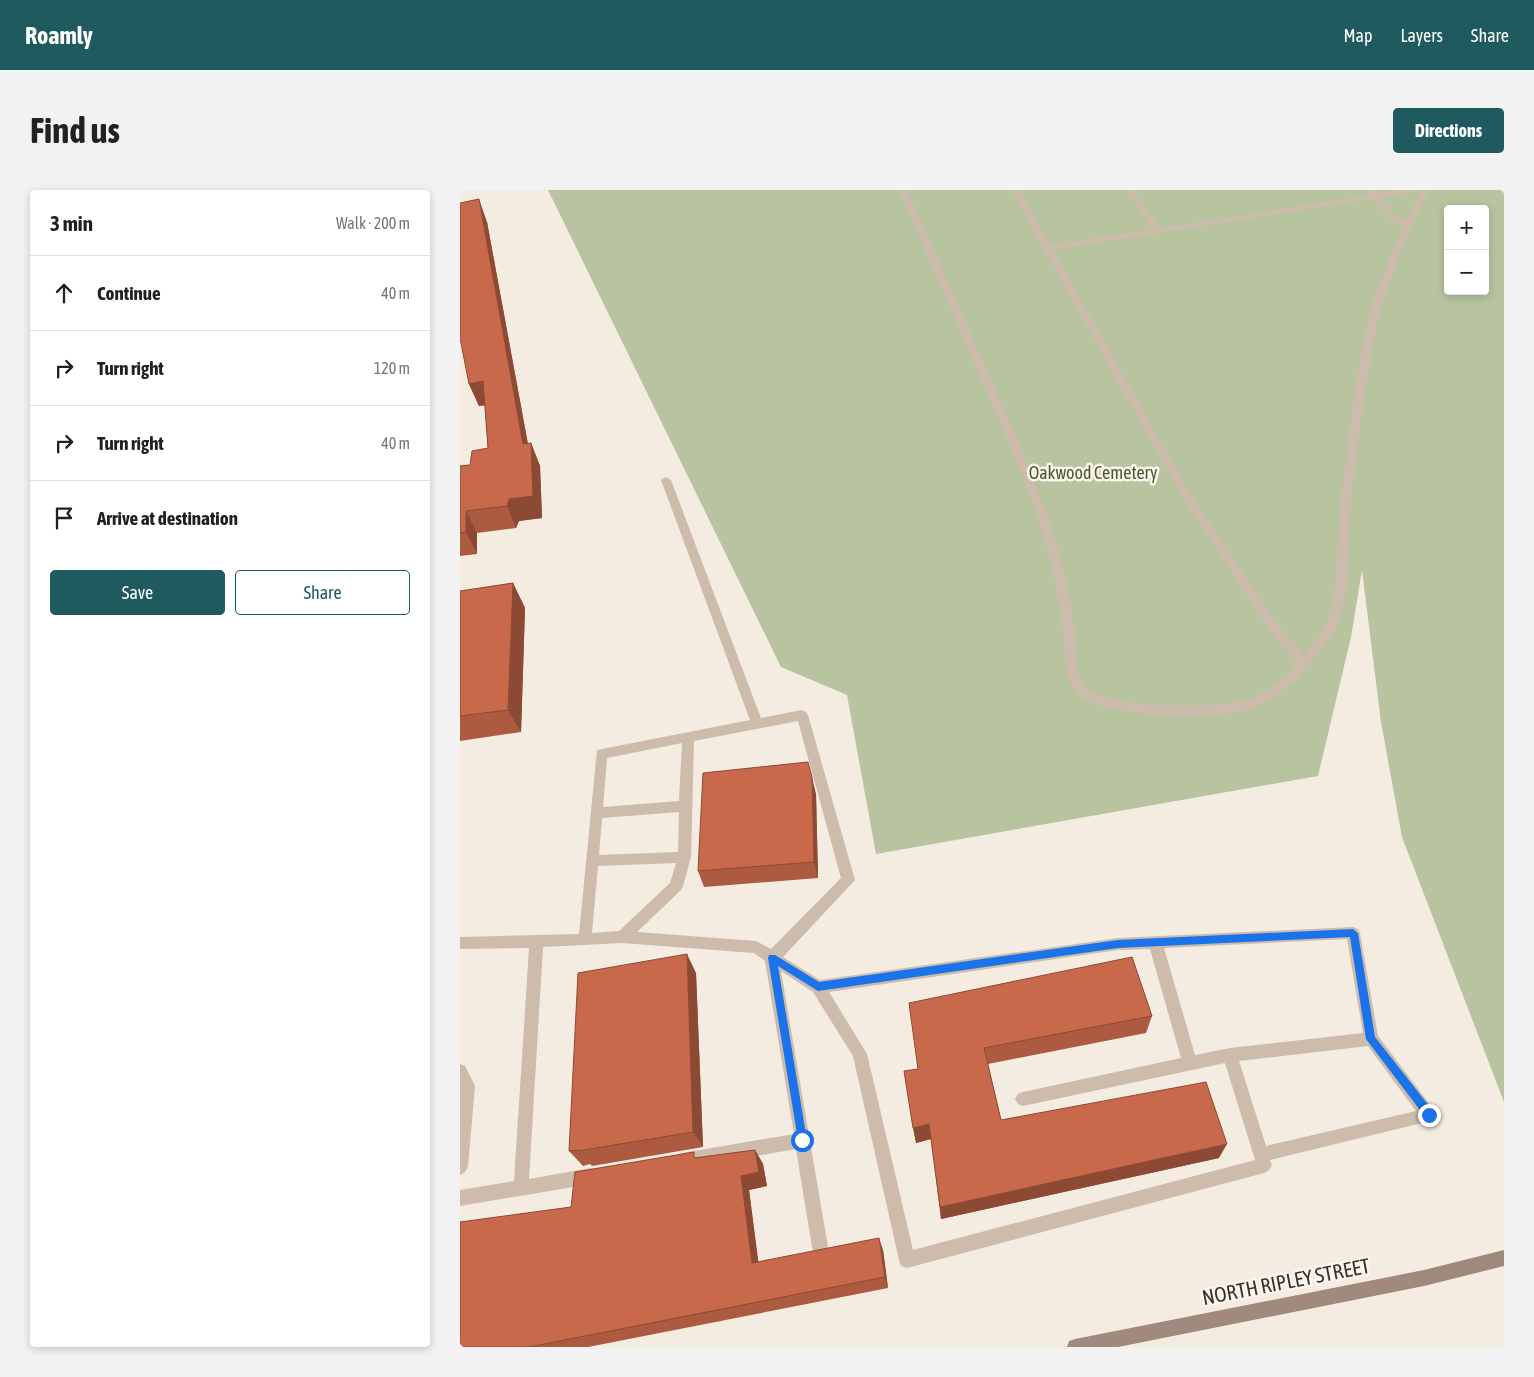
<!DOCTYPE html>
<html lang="en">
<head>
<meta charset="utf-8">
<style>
  body { margin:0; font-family:"Asap Condensed",sans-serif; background:#f2f2f2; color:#202124 }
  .controls { position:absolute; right:15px; top:15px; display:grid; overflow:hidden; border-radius:5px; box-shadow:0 2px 8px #0003 }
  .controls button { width:45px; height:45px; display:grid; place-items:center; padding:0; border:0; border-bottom:1px solid #e0e0e0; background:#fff; color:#202124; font:25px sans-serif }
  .stop { position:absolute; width:15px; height:15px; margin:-11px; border:4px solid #1a73e8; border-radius:50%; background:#fff }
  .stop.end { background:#1a73e8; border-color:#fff; box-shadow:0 1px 5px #0008 }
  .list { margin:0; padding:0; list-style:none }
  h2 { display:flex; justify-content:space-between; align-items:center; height:65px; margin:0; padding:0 20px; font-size:21px }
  h2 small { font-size:16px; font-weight:400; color:#757577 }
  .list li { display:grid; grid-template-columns:32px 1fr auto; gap:15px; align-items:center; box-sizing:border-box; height:75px; padding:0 20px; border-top:1px solid #e0e0e0 }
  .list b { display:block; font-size:19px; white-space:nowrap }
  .list em { font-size:16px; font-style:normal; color:#757577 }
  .actions { display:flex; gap:10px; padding:15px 20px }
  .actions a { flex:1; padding:11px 0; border:1px solid #1f5a5e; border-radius:5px; text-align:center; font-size:18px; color:#1f5a5e }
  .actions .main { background:#1f5a5e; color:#fff }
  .icon { flex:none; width:28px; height:28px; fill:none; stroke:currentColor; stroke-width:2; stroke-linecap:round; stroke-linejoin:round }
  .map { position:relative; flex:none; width:1044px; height:1157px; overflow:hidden; border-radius:5px }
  header { display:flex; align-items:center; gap:30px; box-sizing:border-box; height:70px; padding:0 25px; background:#1f5a5e; color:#fff }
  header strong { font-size:24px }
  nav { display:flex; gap:28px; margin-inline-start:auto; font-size:18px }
  .intro { display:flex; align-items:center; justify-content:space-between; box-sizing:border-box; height:120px; padding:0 30px }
  h1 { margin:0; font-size:35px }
  .button { padding:12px 22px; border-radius:5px; background:#1f5a5e; color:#fff; font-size:18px; font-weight:700 }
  main { display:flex; gap:30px; padding:0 30px }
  aside { flex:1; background:#fff; border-radius:5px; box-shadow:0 2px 8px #0003 }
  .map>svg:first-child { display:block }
  .green { fill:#b8c4a0; fill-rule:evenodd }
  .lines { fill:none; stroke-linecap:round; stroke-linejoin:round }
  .service { fill:#cdbbac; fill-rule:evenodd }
  .secondary { fill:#a18a7d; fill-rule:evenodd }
  .wall { fill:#ac5a40 }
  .shaded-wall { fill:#8c4a34 }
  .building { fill:#c8694b; stroke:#8c4a34 }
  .route { fill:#1a73e8 }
  .labels { text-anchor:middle; stroke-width:5; stroke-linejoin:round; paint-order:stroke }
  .park-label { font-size:18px; fill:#4a5a2e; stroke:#fbf5ee }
  .near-street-label { font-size:21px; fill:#3b302b; stroke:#fbf5ee }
</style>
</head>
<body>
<header>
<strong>Roamly</strong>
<nav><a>Map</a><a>Layers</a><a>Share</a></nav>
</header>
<div class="intro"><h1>Find us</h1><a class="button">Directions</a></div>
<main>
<aside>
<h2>3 min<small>Walk · 200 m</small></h2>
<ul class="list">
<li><svg class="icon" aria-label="ahead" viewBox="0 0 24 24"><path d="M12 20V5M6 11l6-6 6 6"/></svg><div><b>Continue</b></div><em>40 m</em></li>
<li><svg class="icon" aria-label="right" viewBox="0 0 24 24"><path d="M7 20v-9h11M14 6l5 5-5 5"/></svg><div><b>Turn right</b></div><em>120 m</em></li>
<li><svg class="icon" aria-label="right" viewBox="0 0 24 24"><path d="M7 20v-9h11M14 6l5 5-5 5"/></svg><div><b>Turn right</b></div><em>40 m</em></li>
<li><svg class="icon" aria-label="arrive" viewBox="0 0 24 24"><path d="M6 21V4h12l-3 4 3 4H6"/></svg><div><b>Arrive at destination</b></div></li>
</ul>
<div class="actions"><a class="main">Save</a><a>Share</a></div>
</aside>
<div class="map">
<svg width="1044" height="1157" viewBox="0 0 1044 1157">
  <rect width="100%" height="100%" fill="#f4ebe1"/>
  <path class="green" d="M88,0H1044V912L942,647L921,532L902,380L891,447L858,586L416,664L387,505L321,477ZM988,19H1025V101H988Z"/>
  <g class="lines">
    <g class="service">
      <path d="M439,0H447C474,62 502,123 529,185C557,248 585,311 603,377C608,397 612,418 614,437C616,452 615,482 623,494C644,521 757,519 789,509C807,504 826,487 837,473L806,436L720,303L551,0H559L590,55L692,39L666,0H674L700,38L908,5L906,0H913L916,3L938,0H957L953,2L919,8L935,25L946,31L961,0H969L948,43L920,119L904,206L891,308L886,403L877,438L840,486L815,507L794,518L773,523L740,526L685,524L643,517L624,509L614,499L607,485L602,435L593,380L580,334L560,278ZM912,9L929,29L943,36L910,119L894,206L881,308L874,403L866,437L844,465L814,430L729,302L593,60Z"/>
      <path d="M206,287L211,290L301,528L342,520L346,522L348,525L395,690L323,767L360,790L658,748L893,737L898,739L900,743L918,846L974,920L977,925L974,930L810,970L812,975L809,980L804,983L447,1078L441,1076L439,1070L393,866L353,802L321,781L368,1057L366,1063L360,1065L354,1063L352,1057L336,959L222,979L217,976L214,971L217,966L222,963L334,944L305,771L294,763L162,753L83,757L69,989L131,978L137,980L139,986L137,992L131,994L0,1016V1000L54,991L69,758L0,759V747L119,744L137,560L290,530L201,290ZM338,531L381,688L311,759L296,751L177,742L221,700L223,696L231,667L234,551ZM222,553L219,611L143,617L147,568ZM219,622L218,662L139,665L142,628ZM216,673L210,693L159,741L132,743L138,676ZM887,749L903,843L770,858L735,865L704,758ZM690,759L721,868L563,902L558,904L555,909L558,914L563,916L765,873L795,970L453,1060L407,864L369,802L658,760ZM908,856L956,921L806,956L779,871Z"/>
      <polygon points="0,874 5,876 15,896 8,977 5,982 0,985"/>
    </g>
    <polygon class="secondary" points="1044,1060 1044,1076 964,1096 658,1157 607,1157 609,1151 615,1149 964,1080"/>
  </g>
  <g class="wall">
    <polygon points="27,32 68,254 71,253 80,276 82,328 59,331 56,338 17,343 17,364 0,366 0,276 10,275 28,258 25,215 19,216 9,194"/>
    <polygon points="53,393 65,418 61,542 0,551 0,401"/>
    <polygon points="356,604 358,688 244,697 238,681"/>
    <polygon points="672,767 692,826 686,843 528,874 541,930 759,968 481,1029 471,949 456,953 444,881 458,879"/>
    <polygon points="236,783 243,957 132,976 130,974 123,976 109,961"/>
    <polygon points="295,960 303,974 307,996 289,1000 298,1072 423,1060 428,1098 128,1157 0,1157 238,968"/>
  </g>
  <g class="shaded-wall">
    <polygon points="19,9 27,32 71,271 71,253 80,276 82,328 59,331 56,338 47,316 63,254"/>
    <polygon points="23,191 33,214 19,216 9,194"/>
    <polygon points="6,321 17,343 17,364 6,342"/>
    <polygon points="53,393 65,418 61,542 48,520"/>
    <polygon points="352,587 356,604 358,688 354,672"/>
    <polygon points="227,764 236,783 243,957 233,942"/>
    <polygon points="469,934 471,949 456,953 453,938"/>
    <polygon points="767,954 759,968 481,1029 480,1017"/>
    <polygon points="295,960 303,974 307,996 289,1000 300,1084 292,1073 281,986"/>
    <polygon points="419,1048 423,1060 428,1098 425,1087"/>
  </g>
  <g class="building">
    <polygon points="19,9 63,254 71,253 73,306 49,309 47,316 6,321 6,342 0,343 0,276 10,275 12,261 28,258 23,191 9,194 0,148 0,13"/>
    <polygon points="53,393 48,520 0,526 0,401"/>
    <polygon points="348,572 352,587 354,672 238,681 243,583"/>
    <polygon points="227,764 233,942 118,961 118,960 109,961 118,783"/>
    <polygon points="672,767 692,826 524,858 541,930 746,892 767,954 480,1017 469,934 453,938 444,881 458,879 449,813"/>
    <polygon points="295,960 299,982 281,986 292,1073 419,1048 425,1087 69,1157 0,1157 0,1032 111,1017 115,982 234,962 234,968"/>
  </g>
  <polygon class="route" points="893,739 898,743 915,847 973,921 974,925 969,930 966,928 906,849 890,747 658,758 358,801 318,776 347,950 342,955 338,950 308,768 309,765 315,765 359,792 658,750"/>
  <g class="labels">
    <g class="park-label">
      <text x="633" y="289">Oakwood Cemetery</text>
    </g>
    <g class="near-street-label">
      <text transform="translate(826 1092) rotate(-11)" y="7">NORTH RIPLEY STREET</text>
    </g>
  </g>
</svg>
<div class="controls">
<button>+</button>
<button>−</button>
</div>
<div class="stop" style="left:342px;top:950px"></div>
<div class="stop end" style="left:969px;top:925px"></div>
</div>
</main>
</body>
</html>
